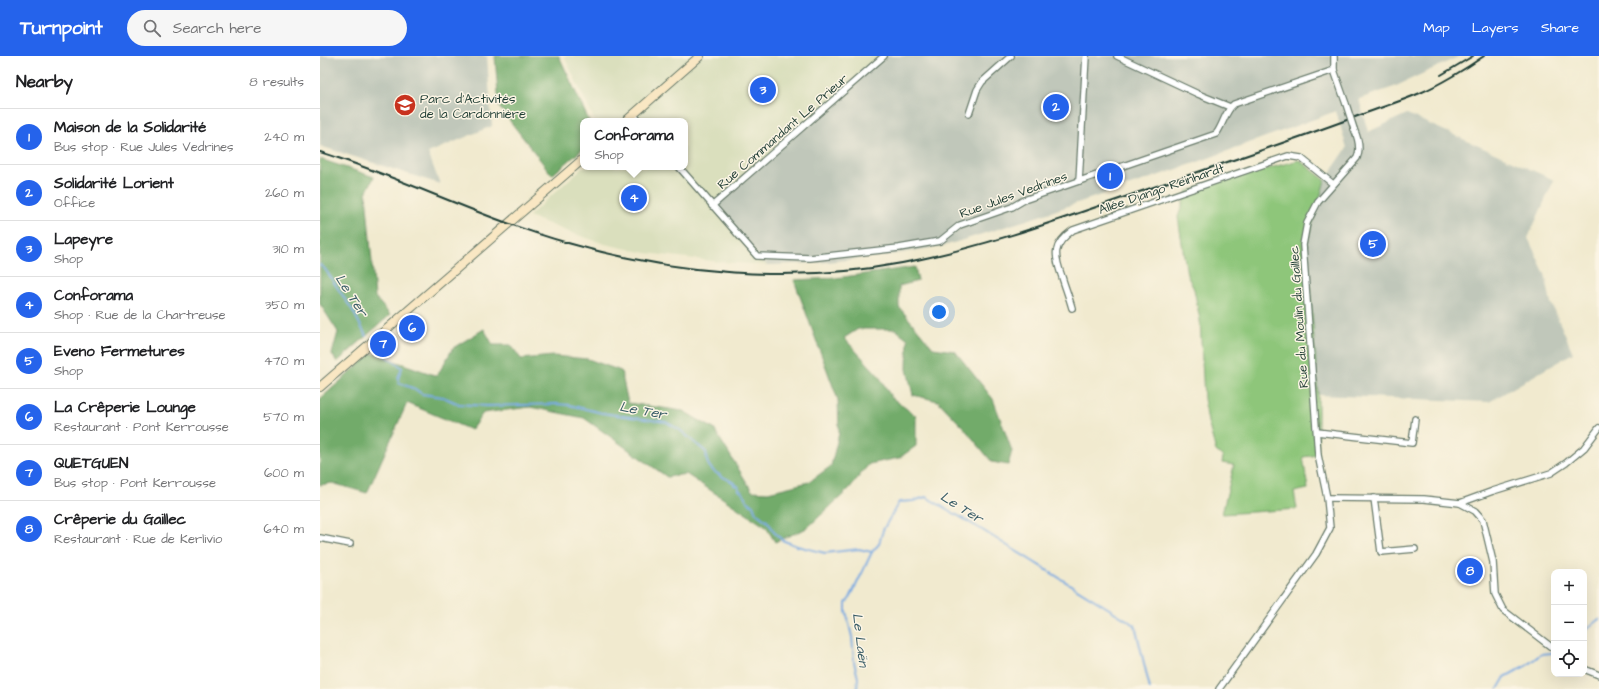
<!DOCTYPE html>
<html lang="en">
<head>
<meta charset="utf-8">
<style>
  body { margin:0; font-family:"Architects Daughter",sans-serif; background:#f6f6f6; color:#202124 }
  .controls { position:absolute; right:12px; bottom:12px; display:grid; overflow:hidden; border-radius:8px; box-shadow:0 4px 16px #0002 }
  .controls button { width:36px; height:36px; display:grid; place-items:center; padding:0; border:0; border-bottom:1px solid #e0e0e0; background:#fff; color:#202124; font:20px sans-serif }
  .you { position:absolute; left:619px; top:256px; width:14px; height:14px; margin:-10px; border:3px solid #fff; border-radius:50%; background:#1a73e8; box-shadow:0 0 0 6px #1a73e833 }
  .badge { display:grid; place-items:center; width:26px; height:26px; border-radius:50%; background:#2563eb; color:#fff; font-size:13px; font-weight:700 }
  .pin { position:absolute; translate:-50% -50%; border:2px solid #fff; box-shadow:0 1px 4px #0006 }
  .popup { position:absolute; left:260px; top:62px; width:108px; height:52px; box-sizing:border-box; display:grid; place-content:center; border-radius:8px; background:#fff; filter:drop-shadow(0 1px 3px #0005); font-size:13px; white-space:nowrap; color:#757577 }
  .popup b { font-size:15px; color:#202124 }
  .popup::after { content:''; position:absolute; left:50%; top:100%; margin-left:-8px; border:8px solid transparent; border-top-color:#fff }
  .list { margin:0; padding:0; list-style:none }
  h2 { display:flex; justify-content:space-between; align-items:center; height:52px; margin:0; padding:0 16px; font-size:17px }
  h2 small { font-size:13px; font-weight:400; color:#757577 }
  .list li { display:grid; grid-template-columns:26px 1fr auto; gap:12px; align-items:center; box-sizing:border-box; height:56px; padding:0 16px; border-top:1px solid #e0e0e0 }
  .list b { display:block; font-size:15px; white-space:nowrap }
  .list p { margin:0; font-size:13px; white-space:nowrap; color:#757577 }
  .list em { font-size:13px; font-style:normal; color:#757577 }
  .icon { flex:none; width:22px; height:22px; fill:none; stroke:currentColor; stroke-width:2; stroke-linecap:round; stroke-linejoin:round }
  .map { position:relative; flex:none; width:1279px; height:633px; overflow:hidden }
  header { display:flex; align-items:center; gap:24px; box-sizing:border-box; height:56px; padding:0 20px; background:#2563eb; color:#fff }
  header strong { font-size:19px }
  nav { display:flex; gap:22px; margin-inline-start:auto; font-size:14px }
  .search { width:280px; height:36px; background:#f6f6f6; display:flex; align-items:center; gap:10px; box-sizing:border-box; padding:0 14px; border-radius:22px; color:#757577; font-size:15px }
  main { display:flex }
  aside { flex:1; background:#fff }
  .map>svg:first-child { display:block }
  .built { fill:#dadfbd }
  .industrial { fill:#c0c7ba }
  .green { fill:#8ec67a; stroke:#568257 }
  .forest { fill:#72ab6a; stroke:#48744f }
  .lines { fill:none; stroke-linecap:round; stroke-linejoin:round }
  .stream { stroke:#75a8e1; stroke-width:2 }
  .street-casing { stroke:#687a6a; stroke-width:8 }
  .secondary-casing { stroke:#687a6a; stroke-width:10 }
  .street { stroke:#fff; stroke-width:5.5 }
  .secondary { stroke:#f9e7c3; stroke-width:8 }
  .rail { stroke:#1f3d34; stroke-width:2 }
  .street-bridge-casing { stroke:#687a6a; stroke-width:8; stroke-linecap:butt }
  .street-bridge { stroke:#fff; stroke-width:5.5 }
  .labels { text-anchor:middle; stroke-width:3; stroke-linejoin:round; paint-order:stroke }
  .poi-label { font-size:13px; fill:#1f3d34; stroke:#fcf5e5; text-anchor:start }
  .street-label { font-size:13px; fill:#1f3d34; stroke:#fcf5e5 }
  .water-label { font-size:14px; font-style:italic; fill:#395d68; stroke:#fcf5e5 }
</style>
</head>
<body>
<header>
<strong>Turnpoint</strong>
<div class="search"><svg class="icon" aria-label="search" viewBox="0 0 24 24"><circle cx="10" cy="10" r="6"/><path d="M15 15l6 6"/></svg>Search here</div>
<nav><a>Map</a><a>Layers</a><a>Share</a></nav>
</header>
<main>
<aside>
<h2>Nearby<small>8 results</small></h2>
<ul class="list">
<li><span class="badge">1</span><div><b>Maison de la Solidarité</b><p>Bus stop · Rue Jules Vedrines</p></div><em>240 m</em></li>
<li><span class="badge">2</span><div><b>Solidarité Lorient</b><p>Office</p></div><em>260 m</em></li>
<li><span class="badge">3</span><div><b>Lapeyre</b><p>Shop</p></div><em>310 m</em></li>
<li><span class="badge">4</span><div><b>Conforama</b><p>Shop · Rue de la Chartreuse</p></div><em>350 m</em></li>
<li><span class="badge">5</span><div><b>Eveno Fermetures</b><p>Shop</p></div><em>470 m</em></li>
<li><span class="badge">6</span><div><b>La Crêperie Lounge</b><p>Restaurant · Pont Kerrousse</p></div><em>570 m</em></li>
<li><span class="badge">7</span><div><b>QUETGUEN</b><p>Bus stop · Pont Kerrousse</p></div><em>600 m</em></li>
<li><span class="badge">8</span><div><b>Crêperie du Gaillec</b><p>Restaurant · Rue de Kerlivio</p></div><em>640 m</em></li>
</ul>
</aside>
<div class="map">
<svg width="1279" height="633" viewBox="0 0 1279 633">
  <rect width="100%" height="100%" fill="#fcf5e5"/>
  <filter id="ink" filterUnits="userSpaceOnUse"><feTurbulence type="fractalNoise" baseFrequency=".025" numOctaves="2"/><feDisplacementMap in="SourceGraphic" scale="8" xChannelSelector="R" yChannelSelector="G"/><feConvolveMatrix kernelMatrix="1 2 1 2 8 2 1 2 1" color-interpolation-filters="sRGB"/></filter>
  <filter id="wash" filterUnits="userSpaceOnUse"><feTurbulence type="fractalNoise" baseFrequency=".012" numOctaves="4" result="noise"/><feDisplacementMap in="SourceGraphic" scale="16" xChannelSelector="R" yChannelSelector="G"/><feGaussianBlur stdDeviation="0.9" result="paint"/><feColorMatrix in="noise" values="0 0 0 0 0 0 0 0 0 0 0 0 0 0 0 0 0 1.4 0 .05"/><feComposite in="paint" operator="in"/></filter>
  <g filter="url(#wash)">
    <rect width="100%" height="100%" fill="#f1eacf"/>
    <polygon class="built" points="244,0 564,0 436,199 447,209 401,206 326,197 285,188 246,175 209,160 263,111 365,111 365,65 275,65"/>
    <g class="industrial">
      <polygon points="0,0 167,0 172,70 108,97 120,128 0,90"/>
      <polygon points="564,0 1140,0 1074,31 1039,43 1048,76 1087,58 1234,124 1208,182 1225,218 1231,247 1253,297 1169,346 998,339 987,187 1005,124 1027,92 1016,55 875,107 710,163 627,189 564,200 497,207 447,209 392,150"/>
    </g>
    <polygon class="green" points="979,104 1005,124 987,187 998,339 998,399 983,401 988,433 974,436 977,453 902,458 914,409 902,407 903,401 896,395 888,366 884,343 880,264 874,233 867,219 858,161 867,135"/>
    <g class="forest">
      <polygon points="175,0 239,0 269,65 263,65 263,93 232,119 179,51"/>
      <polygon points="0,103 54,121 46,137 55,241 70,259 17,306 12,298 18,276 0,248"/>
      <polygon points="595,211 598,225 579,230 579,251 613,292 635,295 673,343 692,395 688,409 672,406 644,372 618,345 593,339 587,313 588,283 575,273 538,273 524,282 559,320 571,341 596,360 596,390 579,402 549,408 528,434 487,472 455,486 446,471 366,418 347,421 264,362 210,351 163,357 151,374 87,347 47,437 12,427 0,429 0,343 52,297 117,320 133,292 164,273 173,289 191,289 201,303 233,300 268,303 301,315 308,347 363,355 394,373 432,435 448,436 489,426 511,410 519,377 518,344 474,224 516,222"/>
    </g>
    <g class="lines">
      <g class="stream">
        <polyline points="0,209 5,213 33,255 46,280"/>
        <path d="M54,290C62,300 73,303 82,312L78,322L79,327L95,333L102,338L123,341L139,348L167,350L236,348L249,349L282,357L346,366L360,374L386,396C387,399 386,402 387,405C390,417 405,421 414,427V429L418,430L419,434L423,437L427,445L433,449L436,457L448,466L455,477L462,484L477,490L505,497L539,493L552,496"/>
        <polyline points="1264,575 1279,563"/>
        <polyline points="537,633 538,622 534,606 532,581 526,555 526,547 530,542 552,496 559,488 563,474 579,446 593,445 606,441 659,472 815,569 830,633"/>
        <polyline points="1178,633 1185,621 1207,609 1221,598 1232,597"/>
      </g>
    </g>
  </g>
  <g filter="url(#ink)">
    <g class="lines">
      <g class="street-casing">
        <g id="street">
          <polyline points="797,0 878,38 910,51"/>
          <polyline points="1014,0 1014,14 1026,48"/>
          <polyline points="649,58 657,34 662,26 691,0"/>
          <polyline points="314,59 319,65"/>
          <path d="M359,111L437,200L490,202L579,192L620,185L640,169L692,151L704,144L896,78C903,69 905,55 914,48L1014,14"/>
          <polyline points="759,125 766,0"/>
          <polyline points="392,150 564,0"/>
          <path d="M752,252C749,241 745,231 742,221C734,199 732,189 753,174L968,100L981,102L1013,128"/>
          <polyline points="997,376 1092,387 1095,363"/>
          <polyline points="1007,442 1104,443 1140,447 1173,435 1231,417 1246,407 1264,392 1279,372"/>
          <polyline points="1054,442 1061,496 1095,493"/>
          <polyline points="1140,447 1155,455 1163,464 1173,506 1175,538 1183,554 1234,593"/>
          <polyline points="0,482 30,488"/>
          <polyline points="1264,613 1279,619"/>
          <path d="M899,633L996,498L1010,472L1007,442L998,399L983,189L987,167L998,146L1037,102C1041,93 1038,82 1034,73"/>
        </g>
      </g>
      <g class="secondary-casing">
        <g id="secondary">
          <polyline points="306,65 380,0"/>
          <polyline points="0,331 263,103"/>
        </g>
      </g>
      <use href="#street" class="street"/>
      <use href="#secondary" class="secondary"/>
      <g class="rail">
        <polyline points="1121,19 1153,0"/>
        <path d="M0,96C84,122 163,163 248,187C355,218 472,228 582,207C682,188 778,149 875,117C931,98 987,79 1043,58C1062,51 1082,45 1100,37C1119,29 1147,12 1164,0"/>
      </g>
      <g class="street-bridge-casing">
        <polyline id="street-bridge" points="1026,48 1034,73"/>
      </g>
      <use href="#street-bridge" class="street-bridge"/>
    </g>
  </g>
  <defs>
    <g id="university-disc" transform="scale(1.15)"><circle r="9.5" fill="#c8321e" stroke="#fcf5e5"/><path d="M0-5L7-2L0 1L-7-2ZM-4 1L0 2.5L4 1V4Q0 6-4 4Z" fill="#fff"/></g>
  </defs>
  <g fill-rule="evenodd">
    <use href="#university-disc" x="85" y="49"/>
  </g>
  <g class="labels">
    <g class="poi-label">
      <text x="100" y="47">Parc d'Activités<tspan x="100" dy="15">de la Cardonnière</tspan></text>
    </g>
    <g class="street-label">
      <text transform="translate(462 75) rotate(-41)" y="5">Rue Commandant Le Prieur</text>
      <text transform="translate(841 132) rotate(-19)" y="5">Allée Django Reinhardt</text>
      <text transform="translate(693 138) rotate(-20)" y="5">Rue Jules Vedrines</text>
      <text transform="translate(978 261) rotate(-94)" y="5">Rue du Moulin du Gaillec</text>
    </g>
    <g class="water-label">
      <text transform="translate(32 239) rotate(57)" y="5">Le Ter</text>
      <text transform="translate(323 354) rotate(10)" y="5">Le Ter</text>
      <text transform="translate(642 451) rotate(32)" y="5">Le Ter</text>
      <text transform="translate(541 584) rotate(83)" y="5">Le Laën</text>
    </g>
  </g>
</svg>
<div class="controls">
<button>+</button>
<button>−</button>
<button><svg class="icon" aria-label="locate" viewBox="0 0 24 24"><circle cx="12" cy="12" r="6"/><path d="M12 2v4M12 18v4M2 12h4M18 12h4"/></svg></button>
</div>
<div class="you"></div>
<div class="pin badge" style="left:790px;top:120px">1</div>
<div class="pin badge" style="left:736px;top:51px">2</div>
<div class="pin badge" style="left:443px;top:34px">3</div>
<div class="pin badge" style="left:314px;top:142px">4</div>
<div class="popup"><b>Conforama</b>Shop</div>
<div class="pin badge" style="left:1053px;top:188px">5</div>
<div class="pin badge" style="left:92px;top:272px">6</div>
<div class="pin badge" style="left:63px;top:288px">7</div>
<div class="pin badge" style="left:1150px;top:515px">8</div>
</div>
</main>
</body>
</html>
